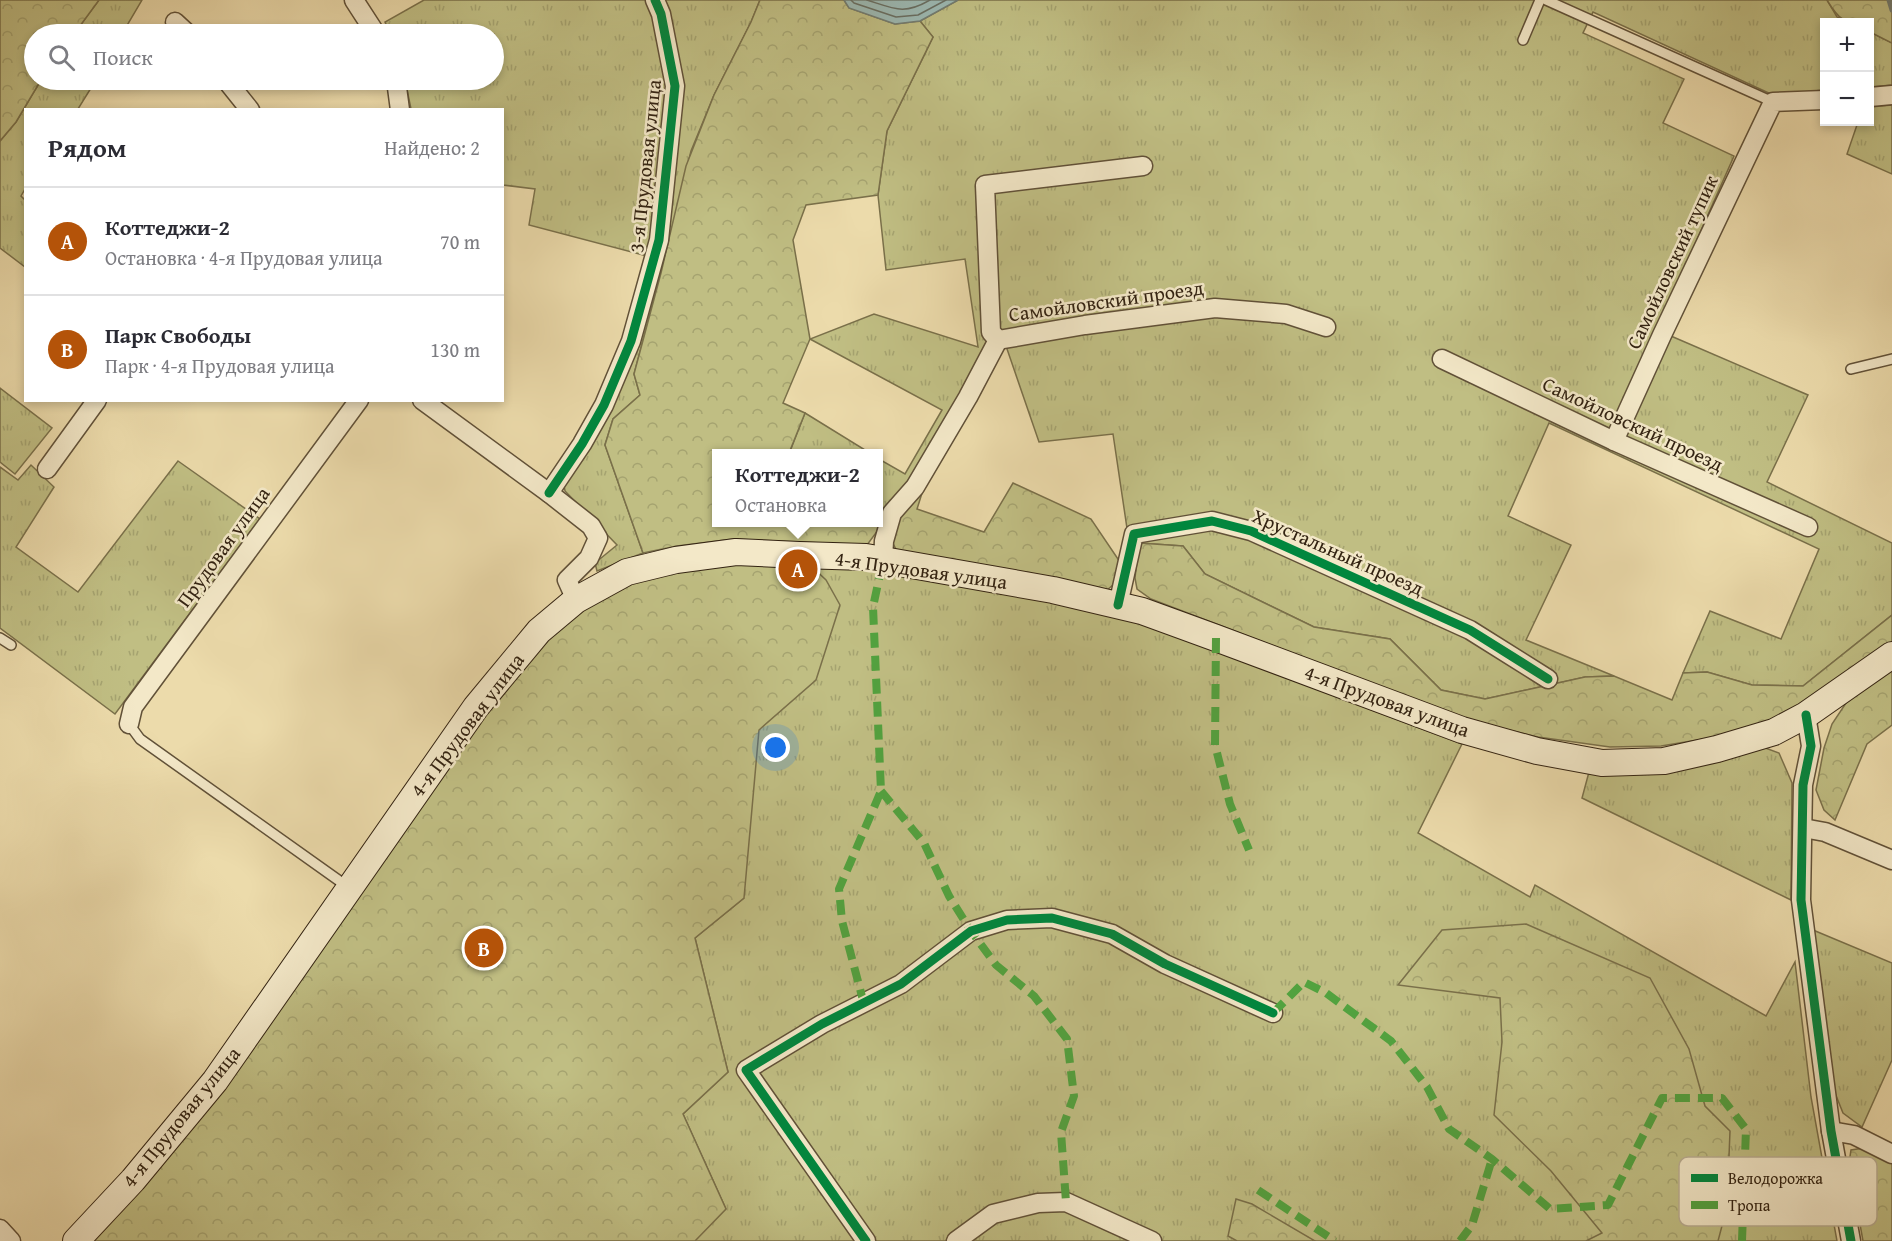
<!DOCTYPE html>
<html lang="ru">
<head>
<meta charset="utf-8">
<style>
  body { margin:0; font-family:"Gentium Book Plus",serif; background:#f7f7f7; color:#2b2b33 }
  .controls { position:absolute; right:18px; top:18px; display:grid; overflow:hidden; border-radius:0px; box-shadow:0 3px 9px #0003 }
  .controls button { width:54px; height:54px; display:grid; place-items:center; padding:0; border:0; border-bottom:2px solid #e1e1e2; background:#fff; color:#2b2b33; font:30px sans-serif }
  .you { position:absolute; left:776px; top:748px; width:21px; height:21px; margin:-15px; border:4px solid #fff; border-radius:50%; background:#1a73e8; box-shadow:0 0 0 9px #1a73e833 }
  .badge { display:grid; place-items:center; width:39px; height:39px; border-radius:50%; background:#b45309; color:#fff; font-size:20px; font-weight:700 }
  .pin { position:absolute; translate:-50% -50%; border:3px solid #fff; box-shadow:0 2px 6px #0006 }
  .popup { position:absolute; left:712px; top:449px; width:171px; height:78px; box-sizing:border-box; display:grid; place-content:center; border-radius:0px; background:#fff; filter:drop-shadow(0 2px 4px #0005); font-size:20px; white-space:nowrap; color:#7c7c81 }
  .popup b { font-size:22px; color:#2b2b33 }
  .popup::after { content:''; position:absolute; left:50%; top:100%; margin-left:-12px; border:12px solid transparent; border-top-color:#fff }
  .list { margin:0; padding:0; list-style:none }
  h2 { display:flex; justify-content:space-between; align-items:center; height:78px; margin:0; padding:0 24px; font-size:26px }
  h2 small { font-size:20px; font-weight:400; color:#7c7c81 }
  .list li { display:grid; grid-template-columns:39px 1fr auto; gap:18px; align-items:center; box-sizing:border-box; height:108px; padding:0 24px; border-top:2px solid #e1e1e2 }
  .list b { display:block; font-size:22px; white-space:nowrap }
  .list p { margin:0; font-size:20px; white-space:nowrap; color:#7c7c81 }
  .list em { font-size:20px; font-style:normal; color:#7c7c81 }
  .icon { flex:none; width:33px; height:33px; fill:none; stroke:currentColor; stroke-width:2; stroke-linecap:round; stroke-linejoin:round }
  .map { position:relative; flex:none; width:1892px; height:1241px; overflow:hidden }
  .search { position:absolute; background:#fff; box-shadow:0 3px 9px #0003; left:24px; top:24px; width:480px; height:66px; display:flex; align-items:center; gap:15px; box-sizing:border-box; padding:0 21px; border-radius:33px; color:#7c7c81; font-size:22px }
  .panel { position:absolute; background:#fff; box-shadow:0 3px 9px #0003; left:24px; top:108px; width:480px; height:294px; border-radius:0px }
  .map>svg:first-child { display:block }
  .grass { fill:url(#grass-tufts); stroke:#7a704a; stroke-width:1.5; fill-rule:evenodd }
  .forest { fill:url(#forest-crowns); stroke:#7a704a; stroke-width:1.5 }
  .water { fill:#9cb9b3; stroke:#727d73; stroke-width:1.5 }
  .lines { fill:none; stroke-linecap:round; stroke-linejoin:round }
  .shore { stroke:#686e62; stroke-width:1.5 }
  .stream { stroke:#727d73; stroke-width:5 }
  .lane-casing { stroke:#615138; stroke-width:12 }
  .street-casing { stroke:#615138; stroke-width:21 }
  .secondary-casing { stroke:#332312; stroke-width:28 }
  .lane { stroke:#f3e8c8; stroke-width:9 }
  .street { stroke:#f3e8c8; stroke-width:18 }
  .secondary { stroke:#f3e8c8; stroke-width:26 }
  .quiet { stroke:#52a23f; stroke-width:8; stroke-dasharray:15 8; stroke-linecap:butt }
  .cycleway-casing { stroke:#f3e8c8; stroke-width:13 }
  .cycleway { stroke:#00873e; stroke-width:9 }
  .labels { text-anchor:middle; stroke-width:5; stroke-linejoin:round; paint-order:stroke }
  .street-label { font-size:20px; fill:#332312; stroke:#f3e8c8 }
  .key { fill:#f3e8c8; stroke:#b9ad91; stroke-width:1.5 }
  .key-label { font-size:16px; fill:#332312 }
</style>
</head>
<body>
<div class="map">
<svg width="1892" height="1241" viewBox="0 0 1892 1241">
  <defs>
    <pattern id="grass-tufts" width="24" height="20" patternUnits="userSpaceOnUse" patternTransform="scale(1.5)"><rect width="24" height="20" fill="#c0be83"/><path d="M3 7l-1-3M5 7V3M7 7l1-3M15 17l-1-3M17 17v-4M19 17l1-3" fill="none" stroke="#a5a370"/></pattern>
    <pattern id="forest-crowns" width="20" height="18" patternUnits="userSpaceOnUse" patternTransform="scale(1.5)"><rect width="20" height="18" fill="#c0be83"/><path d="M2 6a3 3 0 1 1 6 0M12 15a3 3 0 1 1 6 0" fill="none" stroke="#a5a370"/></pattern>
  </defs>
  <rect width="100%" height="100%" fill="#ecdbab"/>
  <filter id="stains"><feTurbulence type="fractalNoise" baseFrequency=".00333" numOctaves="4"/><feColorMatrix values="0 0 0 0 .2 0 0 0 0 .09 0 0 0 0 .02 0 0 0 .5 -.17"/></filter>
  <radialGradient id="worn" r=".72"><stop offset=".6" stop-color="#630" stop-opacity="0"/><stop offset="1" stop-color="#630" stop-opacity=".3"/></radialGradient>
  <g class="grass">
    <polygon points="99,0 142,0 122,34 74,34"/>
    <polygon points="424,0 760,0 751,22 714,95 691,151 661,273 634,374 640,395 613,419 605,445 643,553 597,571 595,563 617,545 565,491 561,470 598,401 625,336 647,256 529,225 535,189 503,185 502,110 411,109 405,80 494,80 494,34 390,34 385,22"/>
    <polygon points="958,0 1827,0 1837,17 1849,22 1824,22 1824,90 1773,95 1593,12 1583,33 1684,79 1663,123 1734,156 1657,330 1808,395 1767,482 1892,543 1892,615 1803,686 1752,685 1707,672 1683,673 1710,611 1781,639 1819,549 1549,423 1508,516 1571,545 1526,640 1614,676 1585,677 1485,699 1441,690 1390,639 1314,627 1205,574 1183,546 1139,543 1128,535 1113,434 1039,442 1006,346 999,349 887,518 879,514 879,459 905,474 942,410 810,339 874,314 978,347 965,259 886,270 878,195 887,131 933,37 920,21"/>
    <polygon points="1870,32 1892,43 1892,85 1870,87"/>
    <polygon points="41,80 96,80 78,109 26,110 25,189 21,196 25,200 25,267 0,248 0,141 16,122"/>
    <polygon points="1892,105 1892,174 1847,154 1858,122 1870,122 1870,107"/>
    <polygon points="0,388 52,428 15,474 0,462"/>
    <polygon points="805,413 870,453 789,454"/>
    <polygon points="178,461 260,519 115,714 0,628 0,467 18,480 31,465 54,487 16,547 78,592"/>
    <path d="M736,563L865,568L1121,615L1462,744L1418,833L1530,897L1535,885L1766,1016L1795,962L1811,1097L1837,1241H85ZM744,898L695,938L728,1072L683,1114L726,1209L575,1004Z"/>
    <polygon points="1760,746 1779,753 1792,783 1791,900 1582,798 1589,772"/>
    <polygon points="1813,930 1892,963 1892,1060 1862,1127 1843,1113 1835,1093"/>
  </g>
  <g class="forest">
    <polygon points="0,0 99,0 74,34 34,34 34,80 41,80 16,122 0,141"/>
    <polygon points="760,0 844,0 849,8 895,24 920,21 933,37 887,131 878,195 806,205 793,240 810,339 783,403 805,413 789,453 717,454 717,522 879,522 879,514 887,518 867,545 733,539 677,546 643,553 605,445 613,419 640,395 634,374 661,273 686,166 714,95 751,22"/>
    <path d="M1827,0H1892V43L1870,32V22C1843,22 1841,23 1827,0Z"/>
    <path d="M1013,483L1091,519L1120,562L1119,580L1107,590L899,553C878,530 907,506 923,490L917,509L984,532Z"/>
    <polygon points="1139,543 1183,546 1205,574 1314,627 1390,639 1441,690 1485,699 1585,677 1614,676 1672,700 1683,673 1707,672 1752,685 1803,686 1892,615 1892,642 1827,690 1770,721 1716,737 1661,746 1610,747 1538,737 1467,720 1151,599 1137,589 1135,578"/>
    <polygon points="736,563 808,563 826,580 840,605 816,680 759,730 744,898 695,938 728,1072 683,1114 726,1209 695,1241 85,1241 481,711 541,643 579,609 627,581"/>
    <polygon points="1892,666 1892,725 1867,744 1835,820 1824,810 1816,790 1824,748 1832,724 1850,697"/>
    <polygon points="1526,924 1650,978 1689,1049 1705,1106 1730,1131 1727,1207 1718,1241 1586,1241 1602,1233 1551,1171 1494,1115 1502,1042 1500,998 1398,985 1442,930"/>
    <polygon points="1864,1148 1892,1162 1892,1241 1863,1241 1849,1163 1851,1150"/>
    <polygon points="1236,1199 1252,1204 1315,1241 1237,1241 1228,1236"/>
  </g>
  <polygon class="water" points="844,0 958,0 920,21 895,24 849,8"/>
  <g class="lines">
    <g class="shore">
      <polyline points="851,0 854,3 896,17 918,15 946,0"/>
      <path d="M867,0C895,9 904,15 930,0"/>
    </g>
    <polyline class="stream" points="1889,0 1892,10"/>
    <g class="lane-casing">
      <g id="lane">
        <polyline points="1546,0 1773,102"/>
        <polyline points="1523,40 1540,0"/>
        <polyline points="1851,369 1892,359"/>
        <polyline points="0,638 11,645"/>
        <polyline points="129,724 140,739 348,887"/>
      </g>
    </g>
    <g class="street-casing">
      <g id="street">
        <polyline points="354,0 376,34"/>
        <polyline points="175,22 188,34"/>
        <polyline points="226,80 250,110"/>
        <polyline points="396,80 400,110"/>
        <polyline points="1870,97 1892,95"/>
        <polyline points="998,340 1085,325 1215,308 1286,314 1326,327"/>
        <polyline points="998,340 991,332 985,185 1143,166"/>
        <polyline points="1442,359 1614,441 1808,527"/>
        <polyline points="422,400 549,493 591,526 598,538 589,558 567,580 576,600"/>
        <polyline points="1614,441 1662,335 1773,102 1824,100"/>
        <polyline points="47,469 97,400"/>
        <polyline points="549,493 582,444 604,405 631,341 659,240 675,86 661,14 655,0"/>
        <polyline points="883,560 884,541 892,513 915,487 968,397 998,340"/>
        <polyline points="1118,605 1134,534 1212,521 1251,531 1470,630 1548,679"/>
        <polyline points="1806,715 1811,746 1803,785 1801,900 1831,1131 1851,1241"/>
        <polyline points="129,724 133,707 359,400"/>
        <polyline points="1803,828 1825,832 1892,860"/>
        <polyline points="1831,1131 1854,1135 1892,1154"/>
        <polyline points="0,1229 11,1241"/>
        <polyline points="866,1241 746,1070 822,1024 901,984 971,931 1007,920 1052,918 1112,934 1165,964 1273,1013"/>
        <polyline points="956,1241 993,1214 1038,1203 1066,1202 1152,1241"/>
      </g>
    </g>
    <g class="secondary-casing">
      <polyline id="secondary" points="76,1241 133,1180 215,1081 476,707 539,631 576,600 627,572 676,560 736,552 799,555 866,557 1053,590 1142,611 1216,638 1462,730 1537,751 1602,763 1664,761 1717,749 1774,732 1806,715 1892,655"/>
    </g>
    <use href="#lane" class="lane"/>
    <use href="#street" class="street"/>
    <use href="#secondary" class="secondary"/>
    <g class="quiet">
      <polyline points="1216,638 1215,745 1230,804 1249,850"/>
      <polyline points="881,791 924,843 949,896 971,931 996,965 1034,996 1067,1039 1074,1096 1061,1132 1066,1202"/>
      <polyline points="864,1004 842,921 839,889 881,791 873,607 883,560"/>
      <polyline points="1273,1013 1304,982 1326,993 1391,1041 1427,1087 1449,1129 1492,1159 1550,1209 1608,1205 1662,1098 1722,1098 1746,1129 1742,1241"/>
      <polyline points="1258,1190 1335,1241"/>
      <polyline points="1460,1241 1472,1225 1492,1159"/>
    </g>
    <g class="cycleway-casing">
      <g id="cycleway">
        <polyline points="549,493 582,444 604,405 631,341 659,240 675,86 661,14 655,0"/>
        <polyline points="1118,605 1134,534 1212,521 1251,531 1470,630 1548,679"/>
        <polyline points="1806,715 1811,746 1803,785 1801,900 1831,1131 1851,1241"/>
        <polyline points="866,1241 746,1070 822,1024 901,984 971,931 1007,920 1052,918 1112,934 1165,964 1273,1013"/>
      </g>
    </g>
    <use href="#cycleway" class="cycleway"/>
  </g>
  <g class="labels">
    <g class="street-label">
      <text transform="translate(645 166) rotate(-84)" y="7">3-я Прудовая улица</text>
      <text transform="translate(1672 262) rotate(-65)" y="7">Самойловский тупик</text>
      <text transform="translate(1106 301) rotate(-8)" y="7">Самойловский проезд</text>
      <text transform="translate(1633 424) rotate(25)" y="7">Самойловский проезд</text>
      <text transform="translate(223 547) rotate(-54)" y="7">Прудовая улица</text>
      <text transform="translate(1338 552) rotate(24)" y="7">Хрустальный проезд</text>
      <text transform="translate(921 570) rotate(8)" y="7">4-я Прудовая улица</text>
      <text transform="translate(1387 701) rotate(20)" y="7">4-я Прудовая улица</text>
      <text transform="translate(467 725) rotate(-53)" y="7">4-я Прудовая улица</text>
      <text transform="translate(181 1117) rotate(-51)" y="7">4-я Прудовая улица</text>
    </g>
  </g>
  <rect x="1679" y="1157" width="198" height="69" rx="9" class="key"/>
  <rect x="1691" y="1174" width="27" height="8" fill="#00873e"/>
  <rect x="1691" y="1201" width="27" height="8" fill="#52a23f"/>
  <g class="key-label">
    <text x="1728" y="1184">Велодорожка</text>
    <text x="1728" y="1211">Тропа</text>
  </g>
  <rect width="100%" height="100%" filter="url(#stains)"/>
  <rect width="100%" height="100%" fill="url(#worn)"/>
</svg>
<div class="controls">
<button>+</button>
<button>−</button>
</div>
<div class="you"></div>
<div class="pin badge" style="left:798px;top:569px">A</div>
<div class="popup"><b>Коттеджи-2</b>Остановка</div>
<div class="pin badge" style="left:484px;top:948px">B</div>
<div class="search"><svg class="icon" aria-label="search" viewBox="0 0 24 24"><circle cx="10" cy="10" r="6"/><path d="M15 15l6 6"/></svg>Поиск</div>
<section class="panel">
<h2>Рядом<small>Найдено: 2</small></h2>
<ul class="list">
<li><span class="badge">A</span><div><b>Коттеджи-2</b><p>Остановка · 4-я Прудовая улица</p></div><em>70 m</em></li>
<li><span class="badge">B</span><div><b>Парк Свободы</b><p>Парк · 4-я Прудовая улица</p></div><em>130 m</em></li>
</ul>
</section>
</div>
</body>
</html>
